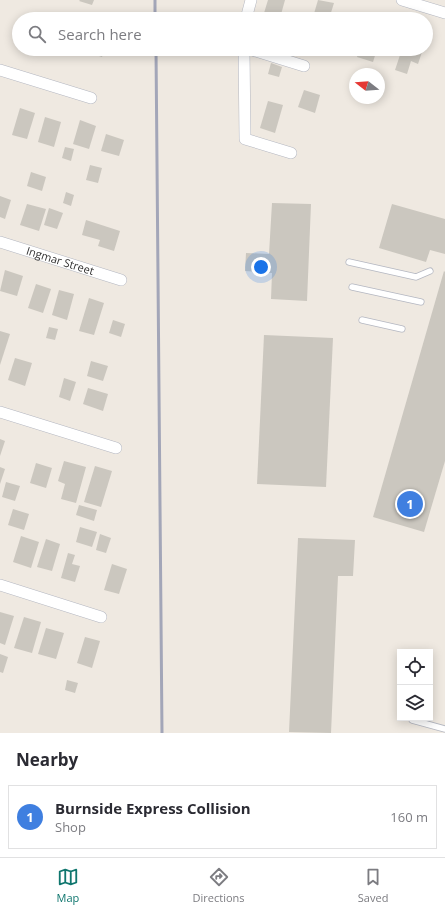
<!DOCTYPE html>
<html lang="en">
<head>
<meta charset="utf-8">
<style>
  body { margin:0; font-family:"Open Sans",sans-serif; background:#f2f2f3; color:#2b2b33 }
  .controls { position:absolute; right:12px; bottom:12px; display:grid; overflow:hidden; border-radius:0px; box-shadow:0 2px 10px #0003 }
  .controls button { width:36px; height:36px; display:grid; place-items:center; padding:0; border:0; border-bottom:1px solid #e1e1e2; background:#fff; color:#2b2b33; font:20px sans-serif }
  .compass { position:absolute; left:349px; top:68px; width:36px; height:36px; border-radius:50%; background:#fff; box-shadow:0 2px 10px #0003; rotate:287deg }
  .you { position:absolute; left:261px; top:267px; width:14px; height:14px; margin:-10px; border:3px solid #fff; border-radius:50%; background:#1a73e8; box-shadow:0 0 0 6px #1a73e833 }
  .badge { display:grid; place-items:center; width:26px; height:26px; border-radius:50%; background:#0f766e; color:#fff; font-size:13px; font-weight:700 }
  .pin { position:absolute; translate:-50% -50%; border:2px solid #fff; box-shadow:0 1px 4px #0006 }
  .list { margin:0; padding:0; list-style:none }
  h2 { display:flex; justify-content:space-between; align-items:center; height:52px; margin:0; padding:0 16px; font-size:17px }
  h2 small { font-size:13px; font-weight:400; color:#7c7c81 }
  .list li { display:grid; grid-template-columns:26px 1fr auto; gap:12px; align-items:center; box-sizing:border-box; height:64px; margin:0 8px 8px; padding:0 8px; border:1px solid #e1e1e2; border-radius:0px }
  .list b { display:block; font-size:15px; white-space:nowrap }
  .list p { margin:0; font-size:13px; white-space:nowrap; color:#7c7c81 }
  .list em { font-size:13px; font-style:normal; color:#7c7c81 }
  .icon { flex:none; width:22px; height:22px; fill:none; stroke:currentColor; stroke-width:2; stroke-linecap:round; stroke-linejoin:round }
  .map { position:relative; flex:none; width:445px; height:733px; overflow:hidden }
  .search { position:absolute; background:#fff; box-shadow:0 2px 10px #0003; left:12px; right:12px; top:12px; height:44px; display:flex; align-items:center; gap:10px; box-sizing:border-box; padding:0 14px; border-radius:22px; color:#7c7c81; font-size:15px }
  .sheet { height:124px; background:#fff }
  nav { display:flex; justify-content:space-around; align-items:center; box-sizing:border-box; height:56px; border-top:1px solid #e1e1e2; background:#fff; font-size:11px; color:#7c7c81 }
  nav a { display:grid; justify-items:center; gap:2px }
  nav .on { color:#0f766e }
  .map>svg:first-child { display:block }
  .building { fill:#cbc7bf }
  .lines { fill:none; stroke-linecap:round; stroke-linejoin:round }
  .lane-casing { stroke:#b4b7c1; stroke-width:7 }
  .street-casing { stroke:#b4b7c1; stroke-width:12 }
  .lane { stroke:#fff; stroke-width:5.5 }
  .street { stroke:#fff; stroke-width:11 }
  .rail { stroke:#a3a6b8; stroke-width:3 }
  .labels { text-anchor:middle; stroke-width:3; stroke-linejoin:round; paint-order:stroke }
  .street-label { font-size:11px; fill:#2e2e2e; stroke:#fff }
</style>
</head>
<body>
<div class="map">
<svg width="445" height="733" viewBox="0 0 445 733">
  <rect width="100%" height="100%" fill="#efe9e1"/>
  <g class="building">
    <polygon points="80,0 94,0 92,5 79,1"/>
    <polygon points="268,0 285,0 280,18 264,13"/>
    <polygon points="318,0 334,3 329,19 320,19 313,17"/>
    <polygon points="78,49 105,49 102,57"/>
    <polygon points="359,49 377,49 373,62 357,57"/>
    <polygon points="402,49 423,49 418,64 411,61 407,74 395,70"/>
    <polygon points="271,63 282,67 279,77 268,74"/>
    <polygon points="304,90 320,95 315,113 298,107"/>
    <polygon points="268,101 283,105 275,133 260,128"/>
    <polygon points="20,108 35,113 27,139 12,135"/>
    <polygon points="45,117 61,122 54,147 38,142"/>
    <polygon points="80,120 96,126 89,149 73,144"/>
    <polygon points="106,134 124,140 119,156 101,151"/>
    <polygon points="65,147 74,149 71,161 62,158"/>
    <polygon points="90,165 102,168 98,183 86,180"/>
    <polygon points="31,172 46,177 42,191 27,186"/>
    <polygon points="66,192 74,195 71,206 63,203"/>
    <polygon points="0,196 11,200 5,219 0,217"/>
    <polygon points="272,203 311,204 307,301 271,299 272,273 245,271 246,253 269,254"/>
    <polygon points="27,204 46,209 39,231 20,225"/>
    <polygon points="392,204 445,219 445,254 430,250 426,262 379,248"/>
    <polygon points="49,208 63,213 57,229 44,225"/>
    <polygon points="86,220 120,231 114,251 98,246 100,240 82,235"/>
    <polygon points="5,270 23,276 17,296 0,291"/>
    <polygon points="444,271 445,272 445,461 424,532 373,517"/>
    <polygon points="36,284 51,289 43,313 28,308"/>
    <polygon points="59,290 74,294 67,320 52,315"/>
    <polygon points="89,298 104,303 94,335 79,331"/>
    <polygon points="113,320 125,324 121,337 109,333"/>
    <polygon points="49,327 58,329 55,340 46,338"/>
    <polygon points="0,331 10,334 0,365"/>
    <polygon points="264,335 333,338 326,487 257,484"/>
    <polygon points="15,358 32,363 25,386 8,380"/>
    <polygon points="91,361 108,366 103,381 87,376"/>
    <polygon points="64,378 76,382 70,401 59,397"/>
    <polygon points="88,388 108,394 103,411 83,404"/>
    <polygon points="0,439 5,441 0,456"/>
    <polygon points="64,461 86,467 76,503 61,499 65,484 58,481"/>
    <polygon points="36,463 52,468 46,488 30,483"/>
    <polygon points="95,466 112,471 101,507 84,502"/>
    <polygon points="0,467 5,469 0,484"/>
    <polygon points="6,482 20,486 15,501 2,497"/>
    <polygon points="79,505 97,510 94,521 76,515"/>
    <polygon points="13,509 29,514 24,530 8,525"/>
    <polygon points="80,527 97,532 92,547 76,542"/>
    <polygon points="100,534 111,538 106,553 96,550"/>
    <polygon points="21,536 39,542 31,568 13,562"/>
    <polygon points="298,538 355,540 353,576 338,576 331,733 289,732"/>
    <polygon points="46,539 60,544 52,571 37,567"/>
    <polygon points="68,553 75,555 72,564 80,566 75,582 61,578"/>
    <polygon points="112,564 127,569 119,594 104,590"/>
    <polygon points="0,612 14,616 5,645 0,643"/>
    <polygon points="24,617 41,622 32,653 14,648"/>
    <polygon points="46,628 64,633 56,659 38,654"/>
    <polygon points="85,637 100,641 92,668 77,663"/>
    <polygon points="0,654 8,657 3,673 0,672"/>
    <polygon points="67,680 78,683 75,693 65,690"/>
  </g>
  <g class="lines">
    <g class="lane-casing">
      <g id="lane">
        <polyline points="349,262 416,277 430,271"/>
        <polyline points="352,287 421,302"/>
        <polyline points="362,320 402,329"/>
        <polyline points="412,720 445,729"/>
      </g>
    </g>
    <g class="street-casing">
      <g id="street">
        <polyline points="402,0 445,13"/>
        <polyline points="246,19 251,0"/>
        <polyline points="244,49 245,139 291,153"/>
        <polyline points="249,49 304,66"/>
        <polyline points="0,70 91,98"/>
        <path id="s1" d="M0,242L121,280"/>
        <polyline points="0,412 116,448"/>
        <polyline points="0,585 101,617"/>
      </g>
    </g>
    <use href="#lane" class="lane"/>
    <use href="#street" class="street"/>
    <g class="rail">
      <polyline points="155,0 155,19"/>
      <polyline points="156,49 162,733"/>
    </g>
  </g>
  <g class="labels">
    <g class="street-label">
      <text dy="4" stroke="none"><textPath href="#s1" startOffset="63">Ingmar Street</textPath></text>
    </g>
  </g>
</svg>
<div class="controls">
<button><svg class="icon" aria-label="locate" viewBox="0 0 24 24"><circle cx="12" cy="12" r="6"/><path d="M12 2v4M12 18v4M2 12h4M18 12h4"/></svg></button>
<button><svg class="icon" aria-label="layers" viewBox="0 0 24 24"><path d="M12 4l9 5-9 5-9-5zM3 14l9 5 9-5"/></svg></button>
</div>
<svg class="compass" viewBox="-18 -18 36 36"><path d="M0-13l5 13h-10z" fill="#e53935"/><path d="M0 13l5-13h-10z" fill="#7c7c81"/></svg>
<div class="you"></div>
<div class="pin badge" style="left:410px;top:504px;background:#3f7fe0">1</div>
<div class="search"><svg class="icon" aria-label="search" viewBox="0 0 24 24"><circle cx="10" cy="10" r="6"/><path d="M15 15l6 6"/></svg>Search here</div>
</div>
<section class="sheet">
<h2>Nearby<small></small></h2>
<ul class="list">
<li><span class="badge" style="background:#3f7fe0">1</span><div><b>Burnside Express Collision</b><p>Shop</p></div><em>160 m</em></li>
</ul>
</section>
<nav>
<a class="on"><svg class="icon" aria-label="map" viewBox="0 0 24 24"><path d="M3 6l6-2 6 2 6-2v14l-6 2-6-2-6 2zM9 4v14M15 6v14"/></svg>Map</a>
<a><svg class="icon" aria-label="directions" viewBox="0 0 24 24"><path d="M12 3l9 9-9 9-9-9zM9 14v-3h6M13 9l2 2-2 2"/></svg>Directions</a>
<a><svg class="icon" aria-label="saved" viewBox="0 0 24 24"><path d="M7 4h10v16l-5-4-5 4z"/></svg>Saved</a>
</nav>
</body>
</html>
